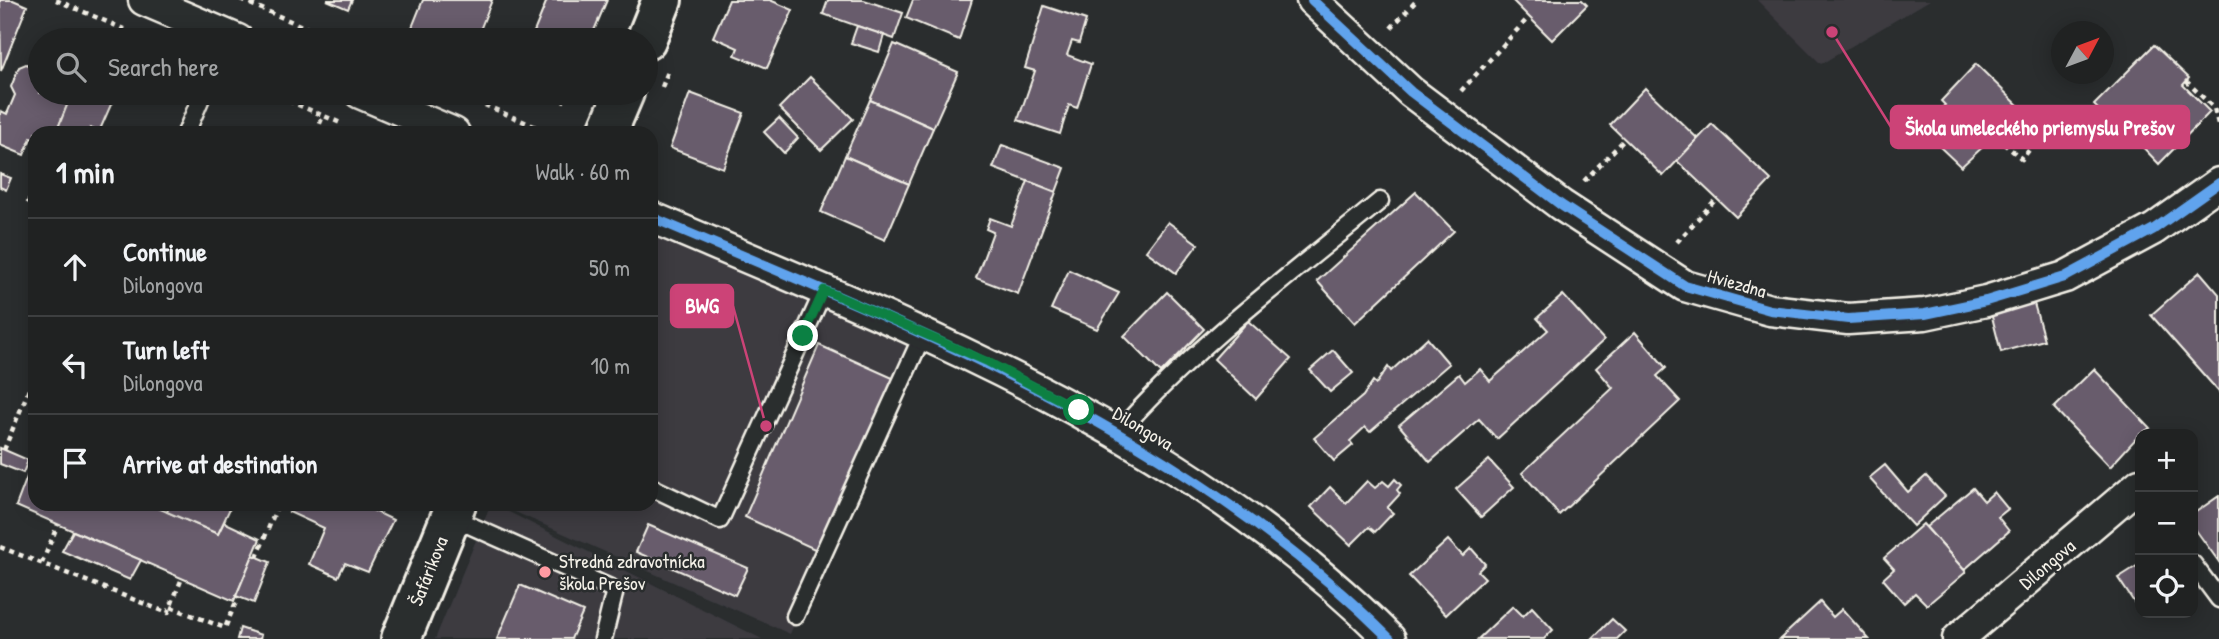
<!DOCTYPE html>
<html lang="en">
<head>
<meta charset="utf-8">
<style>
  body { margin:0; font-family:"Patrick Hand",sans-serif; background:#2d2f2f; color:#f1f3f6 }
  .controls { position:absolute; right:21px; bottom:21px; display:grid; overflow:hidden; border-radius:14px; box-shadow:0 4px 18px #0003 }
  .controls button { width:63px; height:63px; display:grid; place-items:center; padding:0; border:0; border-bottom:2px solid #3d3f40; background:#202222; color:#f1f3f6; font:35px sans-serif }
  .compass { position:absolute; left:2051px; top:21px; width:63px; height:63px; border-radius:50%; background:#202222; box-shadow:0 4px 18px #0003; rotate:49deg }
  .stop { position:absolute; width:21px; height:21px; margin:-16px; border:5px solid #0b8043; border-radius:50%; background:#fff }
  .stop.end { background:#0b8043; border-color:#fff; box-shadow:0 2px 7px #0008 }
  .list { margin:0; padding:0; list-style:none }
  h2 { display:flex; justify-content:space-between; align-items:center; height:91px; margin:0; padding:0 28px; font-size:30px }
  h2 small { font-size:23px; font-weight:400; color:#a2a4a5 }
  .list li { display:grid; grid-template-columns:46px 1fr auto; gap:21px; align-items:center; box-sizing:border-box; height:98px; padding:0 28px; border-top:2px solid #3d3f40 }
  .list b { display:block; font-size:26px; white-space:nowrap }
  .list p { margin:0; font-size:23px; white-space:nowrap; color:#a2a4a5 }
  .list em { font-size:23px; font-style:normal; color:#a2a4a5 }
  .icon { flex:none; width:38px; height:38px; fill:none; stroke:currentColor; stroke-width:2; stroke-linecap:round; stroke-linejoin:round }
  .map { position:relative; flex:none; width:2219px; height:639px; overflow:hidden }
  .search { position:absolute; background:#202222; box-shadow:0 4px 18px #0003; left:28px; top:28px; width:630px; height:77px; display:flex; align-items:center; gap:18px; box-sizing:border-box; padding:0 24px; border-radius:38px; color:#a2a4a5; font-size:26px }
  .panel { position:absolute; background:#202222; box-shadow:0 4px 18px #0003; left:28px; top:126px; width:630px; height:385px; border-radius:21px }
  .map>svg:first-child { display:block }
  .built { fill:#3c3b41 }
  .building { fill:#675c6c; stroke:#f4f1e8; stroke-width:2 }
  .lines { fill:none; stroke-linecap:round; stroke-linejoin:round }
  .service-casing { stroke:#f4f1e8; stroke-width:21 }
  .minor-casing { stroke:#f4f1e8; stroke-width:35 }
  .tertiary-casing { stroke:#f4f1e8; stroke-width:44 }
  .path { stroke:#f4f1e8; stroke-width:4.5; stroke-dasharray:5 5; stroke-linecap:butt }
  .service { stroke:#2a2d2e; stroke-width:16 }
  .minor { stroke:#2a2d2e; stroke-width:30 }
  .tertiary { stroke:#2a2d2e; stroke-width:38 }
  .cycleway-casing { stroke:#2a2d2e; stroke-width:15 }
  .cycleway { stroke:#60a3ed; stroke-width:10 }
  .route { stroke:#0b8043; stroke-width:9 }
  .poi-dot { fill:#ff9aa2; stroke:#2a2d2e; stroke-width:2.5 }
  .labels { text-anchor:middle; stroke-width:5; stroke-linejoin:round; paint-order:stroke }
  .street-label { font-size:19px; fill:#f4f1e8; stroke:#2a2d2e }
  .poi-label { font-size:19px; fill:#f4f1e8; stroke:#2a2d2e; text-anchor:start }
  .leader { fill:none; stroke:#cc4377; stroke-width:2.5 }
  .callout-dot { fill:#cc4377; stroke:#2a2d2e; stroke-width:2.5 }
  .callout { fill:#cc4377; stroke:#cc4377; stroke-width:2.5 }
  .callout-label { font-size:21px; text-anchor:middle; font-weight:bold; fill:#fff }
</style>
</head>
<body>
<div class="map">
<svg width="2219" height="639" viewBox="0 0 2219 639">
  <rect width="100%" height="100%" fill="#2a2d2e"/>
  <filter id="ink" filterUnits="userSpaceOnUse"><feTurbulence type="fractalNoise" baseFrequency=".0143" numOctaves="2"/><feDisplacementMap in="SourceGraphic" scale="14" xChannelSelector="R" yChannelSelector="G"/><feConvolveMatrix kernelMatrix="1 2 1 2 8 2 1 2 1" color-interpolation-filters="sRGB"/></filter>
  <g filter="url(#ink)">
    <g class="built">
      <polygon points="1757,0 1930,0 1821,64"/>
      <polygon points="651,232 915,349 790,634 497,504 651,504"/>
      <polygon points="491,504 493,504 762,639 435,639"/>
    </g>
    <g class="building">
      <polygon points="0,0 13,0 27,6 1,71"/>
      <polygon points="327,0 352,0 348,9"/>
      <polygon points="423,0 492,0 476,40 421,40 409,35"/>
      <polygon points="547,0 607,0 590,40 553,40 534,32"/>
      <polygon points="729,0 770,0 793,10 767,68 735,55 738,48 713,37"/>
      <polygon points="828,0 864,0 903,13 894,39 823,14"/>
      <polygon points="913,0 972,0 959,40 906,18"/>
      <polygon points="1512,0 1582,0 1587,5 1552,40"/>
      <polygon points="1044,6 1086,20 1079,43 1072,41 1067,55 1091,64 1077,108 1069,105 1060,134 1018,120 1035,71 1025,68"/>
      <polygon points="857,26 884,35 879,52 851,43"/>
      <polygon points="534,32 553,40 530,40"/>
      <polygon points="894,44 958,72 933,128 870,100"/>
      <polygon points="2154,45 2189,78 2183,85 2210,112 2159,164 2136,140 2132,144 2094,105"/>
      <polygon points="26,64 40,69 40,93 72,93 56,133 35,133 35,139 31,138 24,155 0,145 0,114 1,111 7,114 15,95 11,87 19,67"/>
      <polygon points="1976,64 2023,110 1961,167 1921,129 1945,105 1941,101"/>
      <polygon points="810,77 853,119 821,150 779,108"/>
      <polygon points="1645,88 1698,139 1663,176 1610,125"/>
      <polygon points="72,93 110,93 108,98 113,100 99,132 90,128 87,133 56,133"/>
      <polygon points="541,93 568,93 564,102"/>
      <polygon points="690,93 744,113 723,168 670,148"/>
      <polygon points="870,100 933,128 909,184 845,156"/>
      <polygon points="779,118 798,138 784,153 764,132"/>
      <polygon points="1712,124 1771,180 1736,217 1677,161"/>
      <polygon points="1002,145 1065,168 1056,192 993,168"/>
      <polygon points="845,156 909,184 885,240 821,212"/>
      <polygon points="0,174 11,178 6,190 0,187"/>
      <polygon points="1028,181 1056,192 1018,294 976,278 993,232 986,229 990,218 1011,226"/>
      <polygon points="33,189 35,190 35,206 27,202"/>
      <polygon points="1416,192 1454,231 1355,323 1317,281"/>
      <polygon points="1168,222 1198,244 1176,273 1146,251"/>
      <polygon points="1069,270 1119,293 1097,329 1051,309"/>
      <polygon points="2200,272 2219,294 2219,392 2151,315"/>
      <polygon points="1167,292 1204,329 1161,373 1124,336"/>
      <polygon points="1563,295 1604,340 1497,439 1479,419 1430,462 1399,425 1459,374 1465,382 1480,369 1490,381 1548,330 1537,318"/>
      <polygon points="2032,296 2044,340 2001,352 1990,309"/>
      <polygon points="1248,321 1291,359 1256,399 1214,359"/>
      <polygon points="1635,332 1666,368 1657,376 1680,401 1559,515 1522,473 1613,388 1596,368"/>
      <polygon points="1427,338 1449,364 1370,432 1365,427 1350,441 1353,445 1334,461 1314,438 1363,396 1373,381 1376,384 1388,367 1391,371"/>
      <polygon points="819,345 895,379 819,551 745,517"/>
      <polygon points="1333,350 1353,373 1330,392 1310,370"/>
      <polygon points="2094,369 2150,428 2140,434 2110,467 2054,408"/>
      <polygon points="0,448 28,460 23,473 0,464"/>
      <polygon points="35,456 35,504 149,504 218,534 224,522 260,539 234,601 16,506"/>
      <polygon points="1489,460 1514,487 1481,517 1456,489"/>
      <polygon points="1885,465 1908,492 1926,476 1945,496 1913,526 1869,478"/>
      <polygon points="1395,479 1401,485 1397,490 1400,494 1387,508 1393,513 1375,532 1369,527 1351,545 1311,507 1330,487 1346,503 1367,481 1375,488 1383,481 1389,486"/>
      <polygon points="1973,488 1984,501 1994,492 2008,509 1998,517 2009,531 1964,570 1926,527"/>
      <polygon points="2219,496 2219,562 2193,526 2193,514"/>
      <polygon points="170,504 232,504 218,534 167,512"/>
      <polygon points="292,504 360,504 393,520 368,572 345,563 338,577 309,564 324,528 289,512"/>
      <polygon points="1923,524 1966,572 1927,605 1915,593 1904,603 1883,579 1894,569 1884,558"/>
      <polygon points="648,525 748,568 735,595 636,552"/>
      <polygon points="73,531 141,560 130,580 62,551"/>
      <polygon points="1448,540 1463,556 1471,548 1485,564 1478,571 1485,578 1446,615 1409,576"/>
      <polygon points="253,555 270,562 254,603 236,596"/>
      <polygon points="2140,564 2140,611 2118,578"/>
      <polygon points="520,585 583,612 571,639 497,639"/>
      <polygon points="1820,602 1833,617 1842,609 1869,639 1780,639"/>
      <polygon points="1513,606 1523,616 1532,607 1553,630 1544,639 1478,639"/>
      <polygon points="1612,619 1625,631 1617,639 1592,639"/>
      <polygon points="240,628 261,635 260,639 237,639"/>
    </g>
    <g class="lines">
      <g class="service-casing">
        <g id="service">
          <polyline points="186,133 203,93"/>
          <path d="M1118,433C1192,348 1293,273 1380,201"/>
          <polyline points="651,487 720,520 824,290"/>
          <polyline points="451,517 615,590 603,639"/>
          <polyline points="2193,564 2219,599"/>
          <polyline points="795,616 924,332"/>
        </g>
      </g>
      <g class="minor-casing">
        <g id="minor">
          <polyline points="144,0 238,40"/>
          <polyline points="1312,0 1411,92 1561,205 1685,286 1770,310 1848,319 1925,314 1986,301 2065,277 2154,229 2219,183"/>
          <polyline points="360,93 454,133"/>
          <path d="M651,217C917,330 1181,430 1390,639"/>
          <polyline points="1958,639 2140,484"/>
        </g>
      </g>
      <g class="tertiary-casing">
        <g id="tertiary">
          <polyline points="646,40 662,0"/>
          <polyline points="607,133 624,93"/>
          <polyline points="401,639 456,504"/>
        </g>
      </g>
      <g class="path">
        <polyline points="56,0 126,30"/>
        <polyline points="241,0 335,40"/>
        <polyline points="1391,28 1417,0"/>
        <polyline points="2186,81 2214,108 2219,128"/>
        <polyline points="662,87 669,69"/>
        <polyline points="1461,91 1529,17"/>
        <polyline points="270,93 343,124"/>
        <polyline points="457,93 550,133"/>
        <polyline points="316,133 323,116"/>
        <polyline points="1996,137 2022,159 2034,144"/>
        <polyline points="1584,181 1625,139"/>
        <polyline points="1677,242 1717,198"/>
        <polyline points="4,450 35,375"/>
        <polyline points="152,505 152,504"/>
        <polyline points="0,547 168,613 182,578"/>
        <polyline points="257,557 278,504"/>
        <polyline points="42,563 58,524"/>
        <polyline points="171,607 225,628 238,597"/>
      </g>
      <use href="#service" class="service"/>
      <use href="#minor" class="minor"/>
      <use href="#tertiary" class="tertiary"/>
      <g class="cycleway-casing">
        <g id="cycleway">
          <polyline points="1312,0 1411,92 1561,205 1685,286 1770,310 1848,319 1925,314 1986,301 2065,277 2154,229 2219,183"/>
          <path d="M651,217C917,330 1181,430 1390,639"/>
        </g>
      </g>
      <use href="#cycleway" class="cycleway"/>
    </g>
  </g>
  <g class="lines" filter="url(#ink)">
    <polyline class="route" points="803,336 824,290 988,362 1079,410"/>
  </g>
  <circle class="poi-dot" cx="545" cy="572" r="7"/>
  <g class="labels">
    <g class="street-label">
      <text transform="translate(1737 283) rotate(16)" y="7">Hviezdna</text>
      <text transform="translate(1143 428) rotate(31)" y="7">Dilongova</text>
      <text transform="translate(2047 564) rotate(-40)" y="7">Dilongova</text>
      <text transform="translate(428 571) rotate(-68)" y="7">Šafárikova</text>
    </g>
    <g class="poi-label">
      <text x="559" y="568">Stredná zdravotnícka<tspan x="559" dy="22">škola Prešov</tspan></text>
    </g>
  </g>
  <path class="leader" d="M1832 32L1891 127M766 426L733 306"/>
  <g class="callout-dot">
    <circle cx="1832" cy="32" r="7"/>
    <circle cx="766" cy="426" r="7"/>
  </g>
  <g class="callout">
    <rect x="1891" y="106" width="298" height="42" rx="7"/>
    <rect x="671" y="285" width="62" height="42" rx="7"/>
  </g>
  <g class="callout-label">
    <text x="2040" y="135">Škola umeleckého priemyslu Prešov</text>
    <text x="702" y="313">BWG</text>
  </g>
</svg>
<div class="controls">
<button>+</button>
<button>−</button>
<button><svg class="icon" aria-label="locate" viewBox="0 0 24 24"><circle cx="12" cy="12" r="6"/><path d="M12 2v4M12 18v4M2 12h4M18 12h4"/></svg></button>
</div>
<svg class="compass" viewBox="-18 -18 36 36"><path d="M0-13l5 13h-10z" fill="#e53935"/><path d="M0 13l5-13h-10z" fill="#a2a4a5"/></svg>
<div class="stop" style="left:1079px;top:410px"></div>
<div class="stop end" style="left:803px;top:336px"></div>
<div class="search"><svg class="icon" aria-label="search" viewBox="0 0 24 24"><circle cx="10" cy="10" r="6"/><path d="M15 15l6 6"/></svg>Search here</div>
<section class="panel">
<h2>1 min<small>Walk · 60 m</small></h2>
<ul class="list">
<li><svg class="icon" aria-label="ahead" viewBox="0 0 24 24"><path d="M12 20V5M6 11l6-6 6 6"/></svg><div><b>Continue</b><p>Dilongova</p></div><em>50 m</em></li>
<li><svg class="icon" aria-label="left" viewBox="0 0 24 24"><path d="M17 20v-9H6M10 6l-5 5 5 5"/></svg><div><b>Turn left</b><p>Dilongova</p></div><em>10 m</em></li>
<li><svg class="icon" aria-label="arrive" viewBox="0 0 24 24"><path d="M6 21V4h12l-3 4 3 4H6"/></svg><div><b>Arrive at destination</b></div></li>
</ul>
</section>
</div>
</body>
</html>
